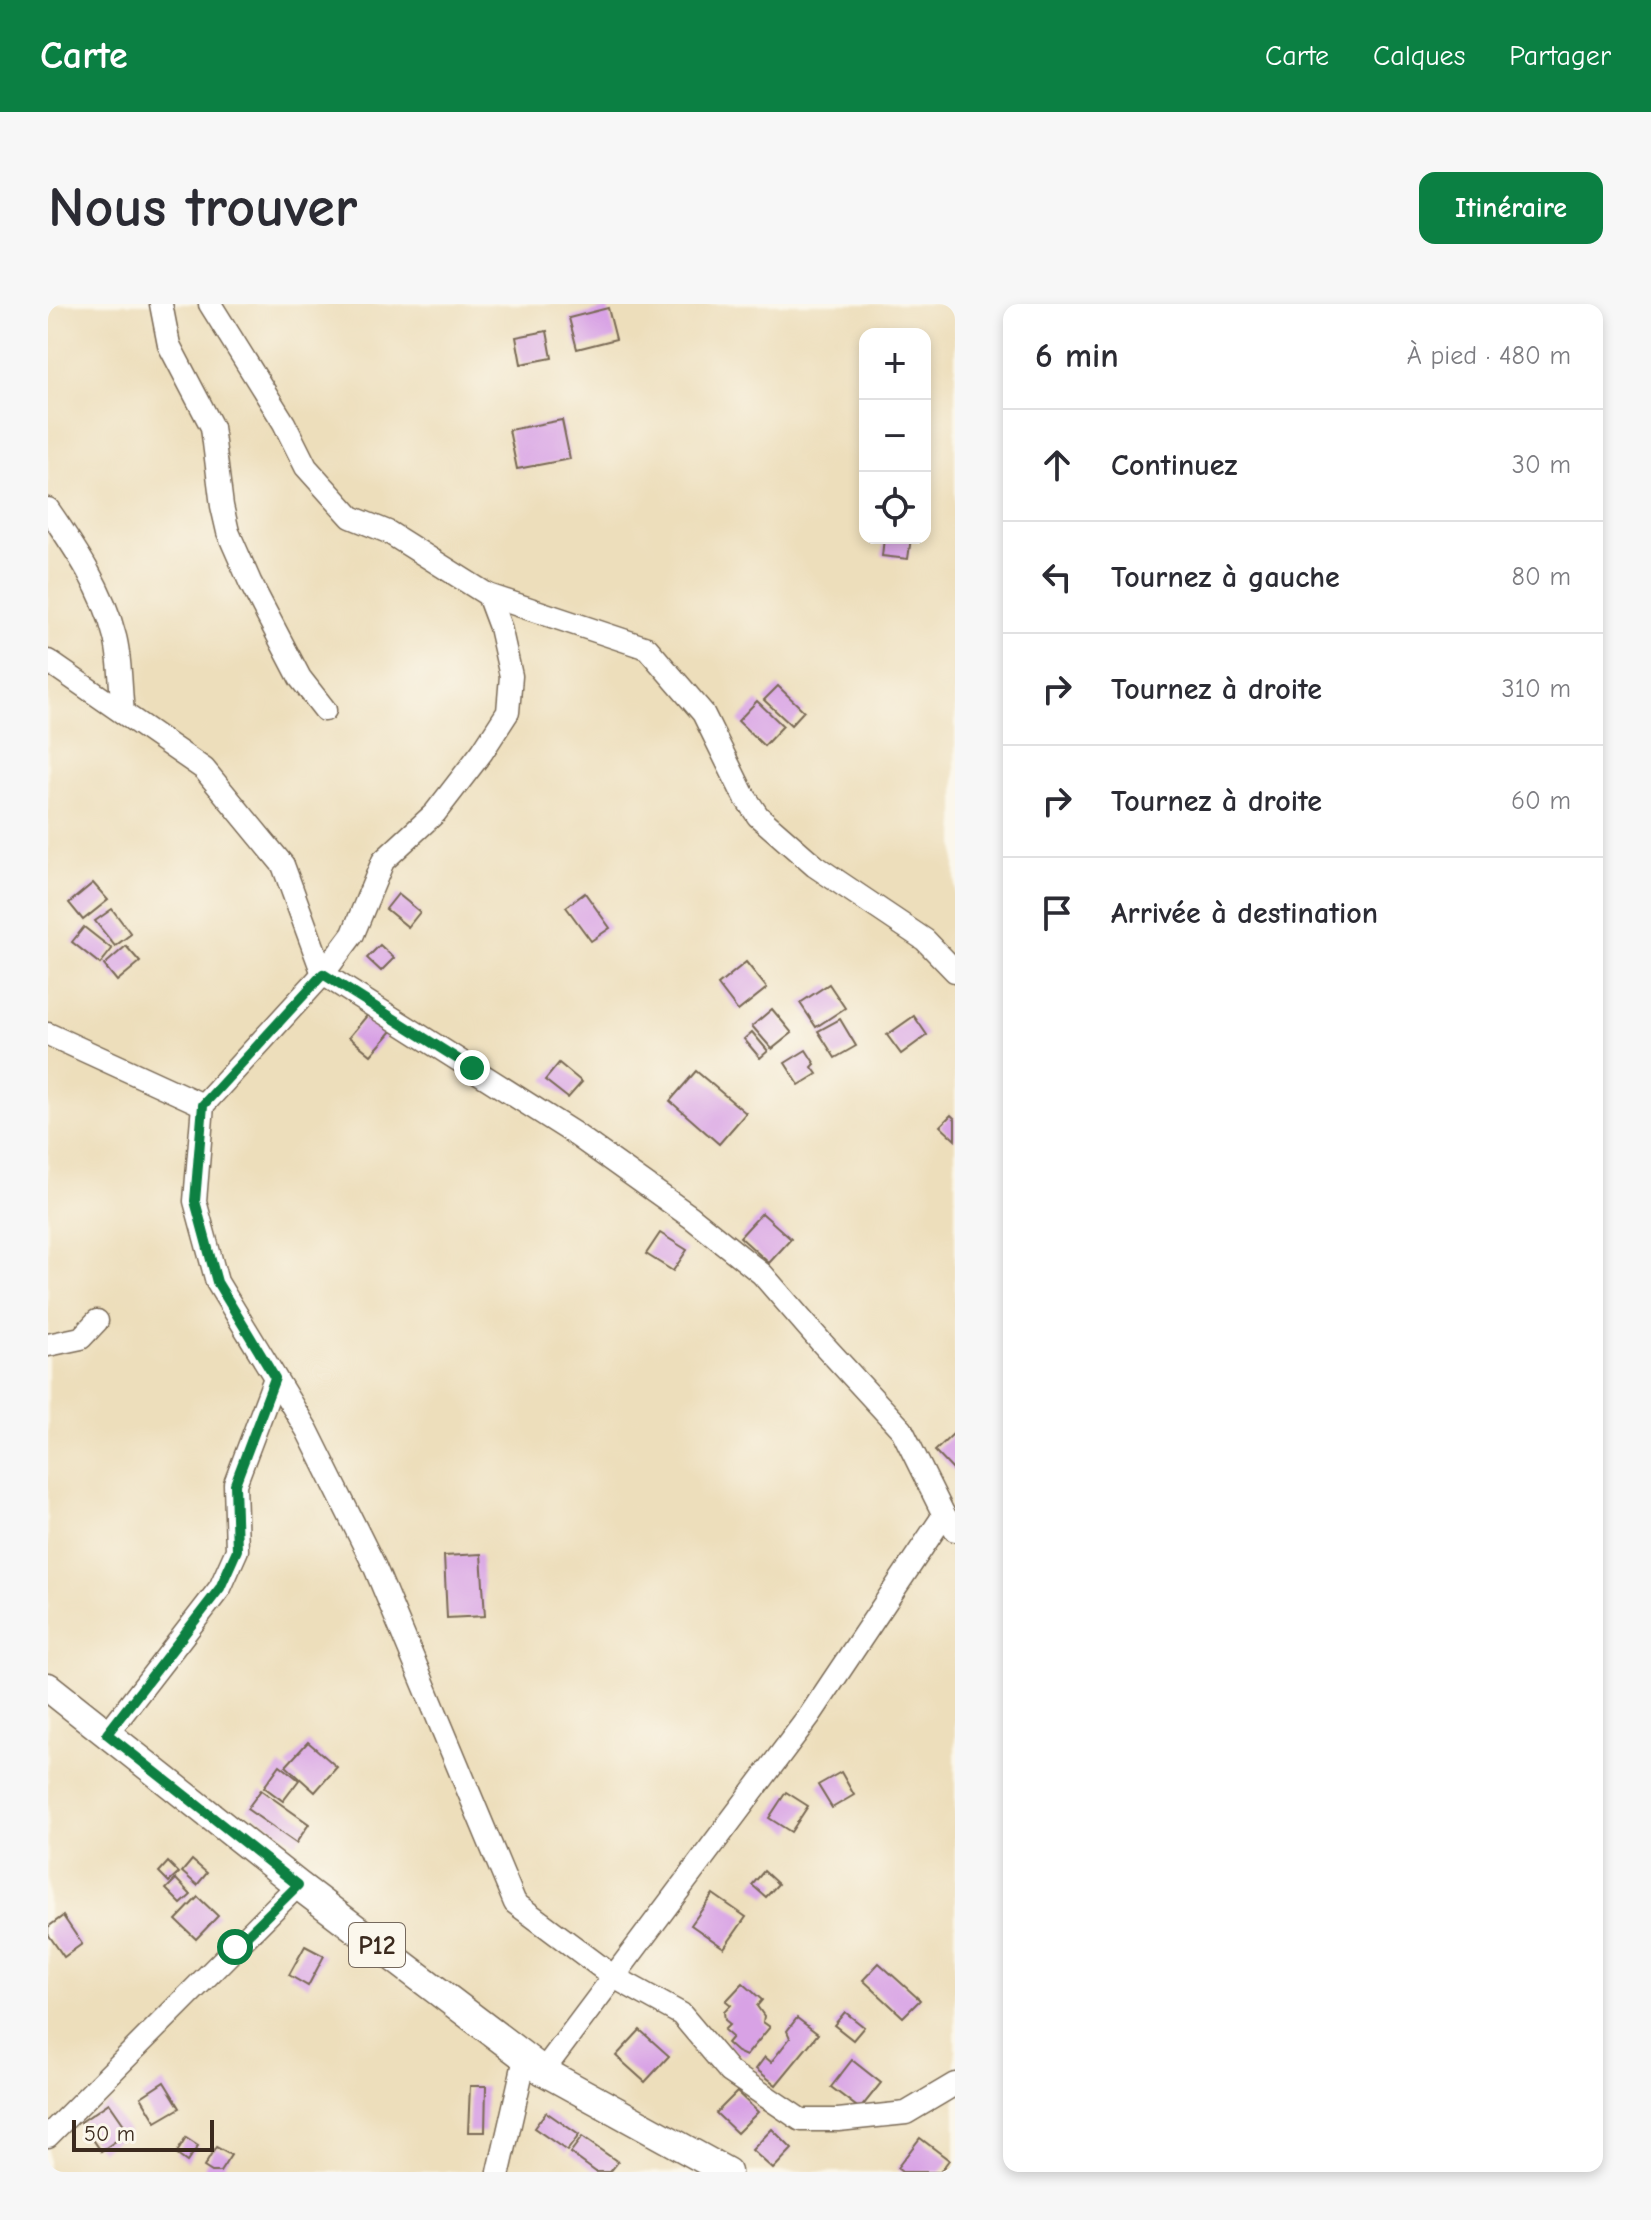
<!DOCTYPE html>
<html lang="fr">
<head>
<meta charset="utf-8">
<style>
  body { margin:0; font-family:"Comic Neue",sans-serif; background:#f7f7f7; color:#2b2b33 }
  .controls { position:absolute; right:24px; top:24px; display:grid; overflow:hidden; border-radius:16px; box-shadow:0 4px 12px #0003 }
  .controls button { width:72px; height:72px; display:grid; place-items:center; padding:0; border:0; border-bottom:2px solid #e1e1e2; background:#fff; color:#2b2b33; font:40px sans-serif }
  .scale { position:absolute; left:24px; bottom:20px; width:142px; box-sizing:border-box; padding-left:8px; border:4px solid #3b2a1e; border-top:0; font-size:22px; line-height:28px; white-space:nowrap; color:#3b2a1e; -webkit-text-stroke:6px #fbf7ec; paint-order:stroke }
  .stop { position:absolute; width:24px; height:24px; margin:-18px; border:6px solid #0b8043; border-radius:50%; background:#fff }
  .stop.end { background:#0b8043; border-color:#fff; box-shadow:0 2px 8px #0008 }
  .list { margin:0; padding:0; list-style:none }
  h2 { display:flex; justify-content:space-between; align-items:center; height:104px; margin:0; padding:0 32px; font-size:34px }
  h2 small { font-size:26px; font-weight:400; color:#7c7c81 }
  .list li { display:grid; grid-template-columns:52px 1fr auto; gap:24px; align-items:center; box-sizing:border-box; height:112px; padding:0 32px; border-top:2px solid #e1e1e2 }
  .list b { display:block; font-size:30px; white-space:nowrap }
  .list em { font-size:26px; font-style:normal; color:#7c7c81 }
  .icon { flex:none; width:44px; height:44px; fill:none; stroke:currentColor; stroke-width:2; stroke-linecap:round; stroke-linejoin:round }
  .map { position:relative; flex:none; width:907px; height:1868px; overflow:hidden; border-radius:16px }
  header { display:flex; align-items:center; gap:48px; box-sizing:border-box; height:112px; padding:0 40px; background:#0b8043; color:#fff }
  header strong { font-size:38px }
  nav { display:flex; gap:44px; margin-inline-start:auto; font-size:28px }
  .intro { display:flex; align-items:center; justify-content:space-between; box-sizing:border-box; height:192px; padding:0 48px }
  h1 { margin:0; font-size:56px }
  .button { padding:20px 36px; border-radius:16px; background:#0b8043; color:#fff; font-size:28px; font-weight:700 }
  main { display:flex; gap:48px; padding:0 48px }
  aside { flex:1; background:#fff; border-radius:16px; box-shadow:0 4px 12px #0003 }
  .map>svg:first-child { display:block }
  .building { fill:#d8a2e5 }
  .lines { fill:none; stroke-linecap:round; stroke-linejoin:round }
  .minor-casing { stroke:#796955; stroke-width:25 }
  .major-casing { stroke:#796955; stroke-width:31 }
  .minor { stroke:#fff; stroke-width:22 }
  .major { stroke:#fff; stroke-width:28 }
  .route { stroke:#0b8043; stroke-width:10 }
  .labels { text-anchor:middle; stroke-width:8; stroke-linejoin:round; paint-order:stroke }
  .shield { fill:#fbf7ec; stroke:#75685c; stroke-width:2 }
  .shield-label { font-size:26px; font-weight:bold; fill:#3b2a1e }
</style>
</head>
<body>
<header>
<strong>Carte</strong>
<nav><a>Carte</a><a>Calques</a><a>Partager</a></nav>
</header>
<div class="intro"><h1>Nous trouver</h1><a class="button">Itinéraire</a></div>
<main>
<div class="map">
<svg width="907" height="1868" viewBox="0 0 907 1868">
  <rect width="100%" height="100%" fill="#fbf7ec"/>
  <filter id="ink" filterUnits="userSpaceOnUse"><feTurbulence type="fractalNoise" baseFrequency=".0125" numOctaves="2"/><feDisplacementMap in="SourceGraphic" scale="16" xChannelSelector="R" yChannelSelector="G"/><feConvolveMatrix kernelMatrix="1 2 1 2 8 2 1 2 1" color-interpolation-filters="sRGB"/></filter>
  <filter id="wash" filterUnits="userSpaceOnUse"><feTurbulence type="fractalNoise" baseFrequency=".006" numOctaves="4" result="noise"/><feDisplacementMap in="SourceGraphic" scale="32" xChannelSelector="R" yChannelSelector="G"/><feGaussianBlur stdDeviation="1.8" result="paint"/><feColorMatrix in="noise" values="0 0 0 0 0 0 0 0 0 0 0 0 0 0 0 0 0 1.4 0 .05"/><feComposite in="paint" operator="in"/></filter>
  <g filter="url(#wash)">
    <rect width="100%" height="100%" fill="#eddebb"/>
    <g id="blocks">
      <g class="building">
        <polygon points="560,4 568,35 529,45 521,14"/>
        <polygon points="499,27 504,54 473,60 468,33"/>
        <polygon points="514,116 522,155 469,165 461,126"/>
        <polygon points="836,234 863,234 860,255 834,252"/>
        <polygon points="730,382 756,407 743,421 716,396"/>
        <polygon points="709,397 735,422 716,442 690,417"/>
        <polygon points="45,579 60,596 35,616 21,599"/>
        <polygon points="537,589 562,624 543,637 518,603"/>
        <polygon points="350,590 372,608 360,623 338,605"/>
        <polygon points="64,605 83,630 67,642 47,617"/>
        <polygon points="36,623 64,645 52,660 24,638"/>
        <polygon points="332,641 346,654 333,667 319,654"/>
        <polygon points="78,642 92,658 69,677 56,661"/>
        <polygon points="698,658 719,684 690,707 670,681"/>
        <polygon points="781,680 797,704 768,723 752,699"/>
        <polygon points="724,705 744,729 724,745 704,722"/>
        <polygon points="322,708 344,727 323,751 301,733"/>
        <polygon points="866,712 879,731 853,750 839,731"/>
        <polygon points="792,715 808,742 787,754 770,727"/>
        <polygon points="704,728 720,747 712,754 696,735"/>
        <polygon points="758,746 767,760 764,763 769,770 751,781 737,759"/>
        <polygon points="511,759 534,778 520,794 497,776"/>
        <polygon points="648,767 698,809 671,840 622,797"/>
        <polygon points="903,811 907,815 907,836 892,822"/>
        <polygon points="714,909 743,935 721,959 692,933"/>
        <polygon points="612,929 639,946 625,967 598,950"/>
        <polygon points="907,1128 907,1168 887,1147"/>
        <polygon points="433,1250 437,1312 399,1314 396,1252"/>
        <polygon points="260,1438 289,1463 267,1488 238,1462"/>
        <polygon points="232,1461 251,1476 235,1497 216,1483"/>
        <polygon points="793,1468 806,1491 784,1504 770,1481"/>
        <polygon points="213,1486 261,1520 248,1539 199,1505"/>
        <polygon points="738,1488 760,1502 743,1528 721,1514"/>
        <polygon points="144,1556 159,1569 149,1581 134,1568"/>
        <polygon points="120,1558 131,1569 121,1578 111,1568"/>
        <polygon points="716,1567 730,1580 718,1593 704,1581"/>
        <polygon points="128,1575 143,1591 133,1600 118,1585"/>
        <polygon points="665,1590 698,1613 676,1644 643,1621"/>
        <polygon points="150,1593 170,1612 148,1635 128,1616"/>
        <polygon points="15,1612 34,1640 16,1653 0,1630 0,1623"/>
        <polygon points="257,1642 276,1652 260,1682 241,1671"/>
        <polygon points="831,1659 872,1696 855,1713 815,1676"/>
        <polygon points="695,1679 714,1696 709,1702 716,1712 715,1718 722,1723 698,1752 689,1748 679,1739 684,1733 676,1726 682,1720 677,1716 676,1708 683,1701 678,1697"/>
        <polygon points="797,1708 816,1723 805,1736 786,1721"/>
        <polygon points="749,1714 770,1730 728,1781 708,1765 717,1753 723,1758 742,1734 739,1727"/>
        <polygon points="592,1726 621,1752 597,1778 568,1752"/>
        <polygon points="804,1756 833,1779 812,1805 783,1783"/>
        <polygon points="116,1778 132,1804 108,1818 93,1793"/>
        <polygon points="422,1782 438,1782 437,1828 420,1828"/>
        <polygon points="689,1788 710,1808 689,1829 668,1809"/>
        <polygon points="61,1799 81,1828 53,1847 33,1818"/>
        <polygon points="498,1808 531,1831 519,1847 486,1824"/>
        <polygon points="724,1825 744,1845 725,1865 704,1846"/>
        <polygon points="534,1833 570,1858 562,1868 548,1868 522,1849"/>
        <polygon points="138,1834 150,1842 139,1858 128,1850"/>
        <polygon points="872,1834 901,1856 892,1868 854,1868 849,1864"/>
        <polygon points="168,1843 183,1851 172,1868 164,1868 156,1863"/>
      </g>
    </g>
  </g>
  <g filter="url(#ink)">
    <use href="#blocks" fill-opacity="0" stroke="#796955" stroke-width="2"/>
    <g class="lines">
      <g class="minor-casing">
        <g id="minor">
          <polyline points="113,0 121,41 164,123 174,202 180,228 202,278 252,374 277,406"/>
          <polyline points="162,0 236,119 258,163 303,213 340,228 440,291 452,323 463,372 460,408 434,448 387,509 335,557 305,630 275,670 155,801 147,897 169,978 259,1126 326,1261 467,1599 566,1673 633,1710 682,1768 753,1816 790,1816 858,1809 907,1780"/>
          <path d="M0,205C27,244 55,285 67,333C73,356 72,383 75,408"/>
          <polyline points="440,291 599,344 655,409 695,490 710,512 767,562 877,636 907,667"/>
          <polyline points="0,357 156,465 235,561 275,670 524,828 643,913 714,970 773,1038 854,1126 896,1211 907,1226"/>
          <polyline points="0,730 155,801"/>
          <polyline points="0,1041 33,1034 49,1017"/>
          <polyline points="59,1430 172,1284 189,1246 187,1180 227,1074"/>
          <polyline points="495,1767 762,1411 896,1211"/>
          <polyline points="0,1832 250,1581"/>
          <polyline points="451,1868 477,1754"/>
        </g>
      </g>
      <g class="major-casing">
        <polyline id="major" points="0,1383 250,1581 495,1767 679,1868"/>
      </g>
      <use href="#minor" class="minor"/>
      <use href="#major" class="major"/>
    </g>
  </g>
  <g class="lines" filter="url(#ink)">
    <polyline class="route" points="187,1643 250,1581 59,1430 172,1284 189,1246 187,1180 227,1074 169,978 147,897 155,801 275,670 424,764"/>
  </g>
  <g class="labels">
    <rect class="shield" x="301" y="1619" width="56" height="44" rx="6"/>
    <g class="shield-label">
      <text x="329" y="1650">P12</text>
    </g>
  </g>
</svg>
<div class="controls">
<button>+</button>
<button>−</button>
<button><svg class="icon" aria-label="locate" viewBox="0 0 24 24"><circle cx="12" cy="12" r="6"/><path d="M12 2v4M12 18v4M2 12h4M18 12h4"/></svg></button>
</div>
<div class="scale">50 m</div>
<div class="stop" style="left:187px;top:1643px"></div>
<div class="stop end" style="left:424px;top:764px"></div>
</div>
<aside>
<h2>6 min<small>À pied · 480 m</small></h2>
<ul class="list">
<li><svg class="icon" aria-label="ahead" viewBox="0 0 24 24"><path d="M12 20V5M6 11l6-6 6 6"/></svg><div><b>Continuez</b></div><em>30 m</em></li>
<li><svg class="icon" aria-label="left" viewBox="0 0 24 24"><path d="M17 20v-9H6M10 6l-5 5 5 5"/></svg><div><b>Tournez à gauche</b></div><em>80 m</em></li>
<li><svg class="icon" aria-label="right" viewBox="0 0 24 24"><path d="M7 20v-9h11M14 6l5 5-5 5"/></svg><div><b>Tournez à droite</b></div><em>310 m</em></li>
<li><svg class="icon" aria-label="right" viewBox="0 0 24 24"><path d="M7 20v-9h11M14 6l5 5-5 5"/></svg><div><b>Tournez à droite</b></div><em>60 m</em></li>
<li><svg class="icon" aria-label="arrive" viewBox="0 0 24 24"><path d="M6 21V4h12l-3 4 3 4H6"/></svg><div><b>Arrivée à destination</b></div></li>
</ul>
</aside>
</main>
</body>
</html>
